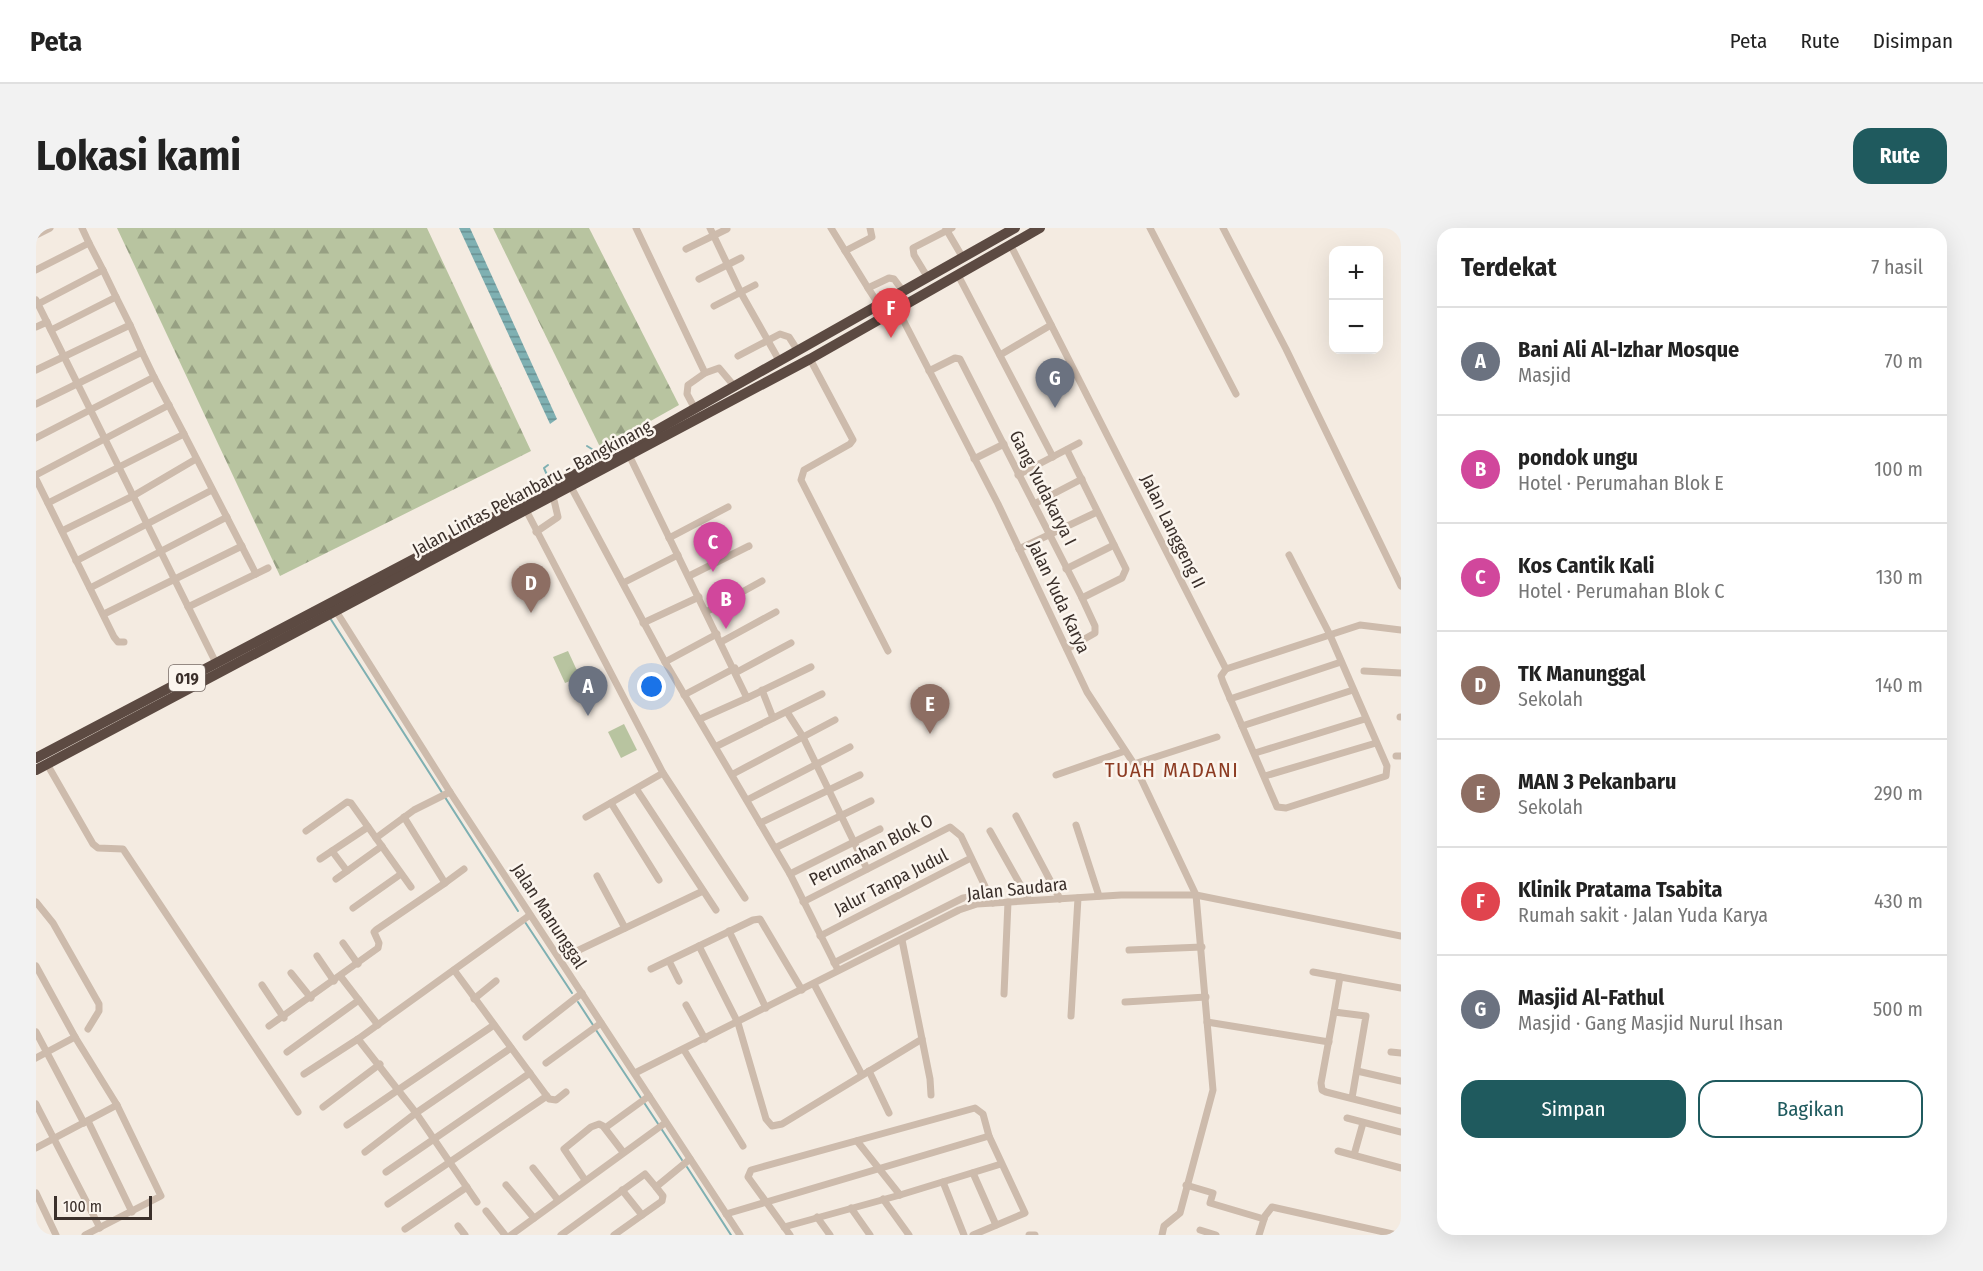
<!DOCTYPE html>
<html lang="id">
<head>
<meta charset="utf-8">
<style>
  body { margin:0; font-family:"Fira Sans Condensed",sans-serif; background:#f2f2f2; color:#222 }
  .controls { position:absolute; right:18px; top:18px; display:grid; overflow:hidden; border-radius:12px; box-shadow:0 6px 24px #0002 }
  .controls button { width:54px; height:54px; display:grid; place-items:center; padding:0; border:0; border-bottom:2px solid #e0e0e0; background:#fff; color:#222; font:30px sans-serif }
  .scale { position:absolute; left:18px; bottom:15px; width:98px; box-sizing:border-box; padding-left:6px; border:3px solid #3b302b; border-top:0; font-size:16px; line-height:21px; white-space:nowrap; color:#3b302b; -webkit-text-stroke:4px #fbf5ee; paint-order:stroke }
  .you { position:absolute; left:616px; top:459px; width:21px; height:21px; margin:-15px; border:4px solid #fff; border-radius:50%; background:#1a73e8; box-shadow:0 0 0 9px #1a73e833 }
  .badge { display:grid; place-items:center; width:39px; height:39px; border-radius:50%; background:#1f5a5e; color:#fff; font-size:20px; font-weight:700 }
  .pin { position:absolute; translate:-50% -50px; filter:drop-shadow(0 2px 3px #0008) }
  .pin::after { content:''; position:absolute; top:32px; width:21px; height:18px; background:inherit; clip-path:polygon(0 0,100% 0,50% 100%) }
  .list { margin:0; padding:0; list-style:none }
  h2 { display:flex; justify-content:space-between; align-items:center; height:78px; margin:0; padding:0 24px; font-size:26px }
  h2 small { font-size:20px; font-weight:400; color:#767676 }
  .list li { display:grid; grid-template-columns:39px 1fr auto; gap:18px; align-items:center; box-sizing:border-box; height:108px; padding:0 24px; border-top:2px solid #e0e0e0 }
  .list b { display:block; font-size:22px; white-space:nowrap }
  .list p { margin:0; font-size:20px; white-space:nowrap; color:#767676 }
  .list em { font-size:20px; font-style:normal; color:#767676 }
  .actions { display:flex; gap:12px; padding:18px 24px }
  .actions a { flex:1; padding:14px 0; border:2px solid #1f5a5e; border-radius:18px; text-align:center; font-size:21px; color:#1f5a5e }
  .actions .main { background:#1f5a5e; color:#fff }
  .map { position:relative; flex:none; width:1365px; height:1007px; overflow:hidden; border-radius:18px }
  header { display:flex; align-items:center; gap:36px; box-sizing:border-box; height:84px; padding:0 30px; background:#fff; border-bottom:2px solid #e0e0e0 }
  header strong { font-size:28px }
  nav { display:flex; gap:33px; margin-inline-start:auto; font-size:21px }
  .intro { display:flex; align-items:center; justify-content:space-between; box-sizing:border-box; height:144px; padding:0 36px }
  h1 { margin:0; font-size:42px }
  .button { padding:15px 27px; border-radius:18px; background:#1f5a5e; color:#fff; font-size:21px; font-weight:700 }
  main { display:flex; gap:36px; padding:0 36px }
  aside { flex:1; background:#fff; border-radius:18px; box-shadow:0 6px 24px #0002 }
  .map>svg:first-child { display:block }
  .forest { fill:url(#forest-firs) }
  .pitch { fill:#b8c4a0 }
  .water { fill:url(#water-rules) }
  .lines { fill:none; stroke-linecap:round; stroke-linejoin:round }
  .stream { stroke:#7fb0b2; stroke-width:2 }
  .minor { stroke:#cdbbac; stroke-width:7 }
  .highway { stroke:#5c4a42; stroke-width:10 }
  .labels { text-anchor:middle; stroke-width:5; stroke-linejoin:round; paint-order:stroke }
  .shield { fill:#fbf5ee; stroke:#756b66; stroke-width:1.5 }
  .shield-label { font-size:16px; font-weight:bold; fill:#3b302b }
  .street-label { font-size:18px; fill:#3b302b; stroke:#fbf5ee }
  .quarter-label { font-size:21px; letter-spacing:1.5px; fill:#8c3b22; stroke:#fbf5ee }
</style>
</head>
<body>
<header>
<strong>Peta</strong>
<nav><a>Peta</a><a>Rute</a><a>Disimpan</a></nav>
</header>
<div class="intro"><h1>Lokasi kami</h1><a class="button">Rute</a></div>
<main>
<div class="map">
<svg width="1365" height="1007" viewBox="0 0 1365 1007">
  <defs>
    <pattern id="forest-firs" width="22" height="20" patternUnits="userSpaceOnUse" patternTransform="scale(1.5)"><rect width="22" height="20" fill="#b8c4a0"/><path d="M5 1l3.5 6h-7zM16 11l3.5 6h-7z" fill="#97a083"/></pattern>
    <pattern id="water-rules" width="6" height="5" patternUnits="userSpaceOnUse" patternTransform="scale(1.5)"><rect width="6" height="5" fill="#7fb0b2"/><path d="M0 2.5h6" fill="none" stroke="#699091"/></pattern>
  </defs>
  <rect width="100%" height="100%" fill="#f4ebe1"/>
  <g class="forest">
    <polygon points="81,0 391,0 495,223 244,348"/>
    <polygon points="457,0 553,0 643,177 565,221"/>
  </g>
  <g class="pitch">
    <polygon points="532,423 544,449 529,455 517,429"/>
    <polygon points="588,496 601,522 585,530 572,504"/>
  </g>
  <polygon class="water" points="423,0 434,0 521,191 514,196"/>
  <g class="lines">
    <g class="stream">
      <polyline points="551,218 559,223 570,224"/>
      <polyline points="509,257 511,247 508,240 512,237"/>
      <polyline points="294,390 482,683"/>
      <polyline points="489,694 536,765"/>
      <polyline points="542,774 557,797"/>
      <polyline points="560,802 646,932"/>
      <polyline points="651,939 695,1007"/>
    </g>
    <g class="minor">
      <polyline points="46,0 53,15"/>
      <polyline points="600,0 669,145 652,157 651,166 659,181"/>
      <polyline points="674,0 705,65 744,134"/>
      <polyline points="795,0 832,60 853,50 858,51 867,63"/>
      <polyline points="1114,0 1200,166"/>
      <polyline points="1187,0 1250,121 1365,358"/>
      <polyline points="910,1 927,30"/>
      <polyline points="0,7 14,0"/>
      <polyline points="974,16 1190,441 1324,397 1365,402"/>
      <polyline points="650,21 691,1"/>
      <polyline points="809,23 836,9 834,0"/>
      <polyline points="0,42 53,15 67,42"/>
      <polyline points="922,47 1017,229"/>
      <polyline points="892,50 878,27 877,20 916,0"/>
      <polyline points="663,51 705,30"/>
      <polyline points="832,60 843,77"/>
      <polyline points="0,72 180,435"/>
      <polyline points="2,76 67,42 80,69"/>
      <polyline points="678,78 719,57"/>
      <polyline points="862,82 962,276 1051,464 1098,536 1160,667 1177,862 1144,985 1128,998 1126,1007"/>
      <polyline points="94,97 106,124"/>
      <polyline points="0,99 11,94"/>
      <polyline points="964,127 1015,97"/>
      <polyline points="702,128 744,106 753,109 762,123"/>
      <polyline points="774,131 817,212 814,216 768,242 765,252 852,423"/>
      <polyline points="0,142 94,97 80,69 15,102"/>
      <polyline points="893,143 919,130 924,131 1046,370 1059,398 1059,405 1031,421"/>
      <polyline points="669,145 683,140 699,159"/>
      <polyline points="0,176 106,124 118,149"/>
      <polyline points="0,210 118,149 148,206"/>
      <polyline points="1031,222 1090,341 1086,350 1046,370"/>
      <polyline points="593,227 711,470 775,439"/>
      <polyline points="938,231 968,216"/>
      <polyline points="0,247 133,177"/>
      <polyline points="982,247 1043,215"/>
      <polyline points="0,251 78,409 82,414 88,414"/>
      <polyline points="535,259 629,434 754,646 802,742"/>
      <polyline points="12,275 148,206 220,346"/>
      <polyline points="998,276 1046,251"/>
      <polyline points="491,284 627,545"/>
      <polyline points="26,303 97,268 160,231"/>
      <polyline points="500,304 522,289 517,268"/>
      <polyline points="633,310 692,279"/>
      <polyline points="983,321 1061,284"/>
      <polyline points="40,333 176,262"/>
      <polyline points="1030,341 1078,317"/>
      <polyline points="653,348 713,318"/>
      <polyline points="587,355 642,327"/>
      <polyline points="54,360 191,289"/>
      <polyline points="152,379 232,340"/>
      <polyline points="300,383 414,564 704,1007"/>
      <polyline points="670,384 726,353"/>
      <polyline points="68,386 206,318"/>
      <polyline points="607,395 663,369"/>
      <polyline points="685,414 740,384"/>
      <polyline points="629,434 681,406"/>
      <polyline points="1190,441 1185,448 1187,454 1241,579 1250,580 1350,548 1351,538 1293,405 1253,327"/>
      <polyline points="1328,443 1365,445"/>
      <polyline points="701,444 755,415"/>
      <polyline points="726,462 737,490"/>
      <polyline points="648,467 699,440"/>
      <polyline points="1194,471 1305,434"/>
      <polyline points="751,484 767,509 831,641"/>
      <polyline points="1364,489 1365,489"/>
      <polyline points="664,491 711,470"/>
      <polyline points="1206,498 1317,462"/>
      <polyline points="681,518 786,466"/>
      <polyline points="1219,525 1329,491"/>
      <polyline points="1360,528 1365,528"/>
      <polyline points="11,536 57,616 62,620 87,621 262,884"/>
      <polyline points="1098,536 1181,509"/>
      <polyline points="697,546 799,492"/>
      <polyline points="1020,547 1089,523"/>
      <polyline points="1229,548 1340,515"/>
      <polyline points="601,562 680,682"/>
      <polyline points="711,572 814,519"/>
      <polyline points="575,575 623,652"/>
      <polyline points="980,588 1024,671"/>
      <polyline points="368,589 409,655 428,641"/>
      <polyline points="550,589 627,545 709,670"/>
      <polyline points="724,595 824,547"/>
      <polyline points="1040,597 1063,668"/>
      <polyline points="270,603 311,574 315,575 340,610"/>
      <polyline points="954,603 993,672"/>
      <polyline points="739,620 835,573"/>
      <polyline points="296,623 311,643"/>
      <polyline points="284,631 332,599"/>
      <polyline points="754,646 844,601"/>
      <polyline points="561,648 589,700"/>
      <polyline points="300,651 346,618"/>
      <polyline points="375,659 340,610 378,582 414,564"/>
      <polyline points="0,674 17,695 63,776 63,783 52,801"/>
      <polyline points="767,674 914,599 925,608 957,675"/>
      <polyline points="317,680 365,646"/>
      <polyline points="693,703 730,780"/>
      <polyline points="784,708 935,630"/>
      <polyline points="307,715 322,736"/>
      <polyline points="1093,722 1166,719"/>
      <polyline points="281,728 298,753"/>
      <polyline points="524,731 667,663"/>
      <polyline points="633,733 643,753"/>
      <polyline points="798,735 927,670 953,666"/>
      <polyline points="0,738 39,809"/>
      <polyline points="615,741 663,718"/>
      <polyline points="418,742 513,871 520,872 530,864"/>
      <polyline points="1277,744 1365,760"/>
      <polyline points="255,745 275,770"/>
      <polyline points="305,749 342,797"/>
      <polyline points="778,756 826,847"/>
      <polyline points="226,757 248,790"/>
      <polyline points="766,762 724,691 717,692 663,718 702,795 730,891 736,898 746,896 886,811 866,712"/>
      <polyline points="968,766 972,674"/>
      <polyline points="438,771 460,753"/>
      <polyline points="1089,774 1170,769"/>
      <polyline points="650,777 669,811"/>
      <polyline points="1298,784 1304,749"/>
      <polyline points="1035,788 1042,670"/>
      <polyline points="1171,794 1293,814"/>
      <polyline points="458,797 362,862 380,885 475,820"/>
      <polyline points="233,798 342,720 343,715 338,704 340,702 409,655"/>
      <polyline points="0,804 48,895"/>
      <polyline points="490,809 546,765"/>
      <polyline points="886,811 894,851 895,867"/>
      <polyline points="648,822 707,918"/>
      <polyline points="251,824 323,772"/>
      <polyline points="1355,824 1365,825"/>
      <polyline points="0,830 39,809 81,877 0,920"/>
      <polyline points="510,835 565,795"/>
      <polyline points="833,843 853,885"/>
      <polyline points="1321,843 1365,853"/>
      <polyline points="599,845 923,682 941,676 1085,667 1160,667 1365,708"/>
      <polyline points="268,846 322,811 494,687"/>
      <polyline points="1316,870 1330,788 1298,784 1285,855 1286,862 1290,864 1365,883"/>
      <polyline points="0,876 64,1000"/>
      <polyline points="287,879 344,836"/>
      <polyline points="1311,890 1365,904"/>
      <polyline points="52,893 96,984"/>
      <polyline points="311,897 362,862 322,811"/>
      <polyline points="569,900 613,868"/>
      <polyline points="821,913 864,967"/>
      <polyline points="1302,923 1365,940"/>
      <polyline points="329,924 380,885 441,974"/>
      <polyline points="1318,927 1327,895"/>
      <polyline points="497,940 522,972"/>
      <polyline points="350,944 494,845"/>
      <polyline points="937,945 960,997"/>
      <polyline points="549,952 528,921 555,899 563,896 567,898 587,924"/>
      <polyline points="907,954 928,1007"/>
      <polyline points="470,957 498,990"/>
      <polyline points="1150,957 1177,965 1174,975 1228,991"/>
      <polyline points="586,962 606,987"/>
      <polyline points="0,965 20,1007"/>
      <polyline points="847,971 873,1007"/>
      <polyline points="352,976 511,868"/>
      <polyline points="815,980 834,1007"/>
      <polyline points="450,983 469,1007"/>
      <polyline points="690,986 953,908"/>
      <polyline points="781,989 794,1007"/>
      <polyline points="422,998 429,1007"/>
      <polyline points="748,999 864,967 965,936"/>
      <polyline points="369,1001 431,959"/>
      <polyline points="1164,1002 1180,1007"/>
      <polyline points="49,1007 125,968 81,877"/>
      <polyline points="475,1007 629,895"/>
      <polyline points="525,1007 609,946 620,959 654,931"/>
      <polyline points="578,1007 626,973 627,968 620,959"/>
      <polyline points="754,1007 712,949 715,942 939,880 947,886 953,908 989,985 937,1007"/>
      <polyline points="993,1007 999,1007"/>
      <polyline points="1223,1007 1229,988 1236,979 1361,1007"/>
    </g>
    <g class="highway">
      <polyline points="0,530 589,220 979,0"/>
      <polyline points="0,542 774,131 1004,0"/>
    </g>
  </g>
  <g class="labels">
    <rect class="shield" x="133" y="437" width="36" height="26" rx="4.5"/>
    <g class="shield-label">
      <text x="151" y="456">019</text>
    </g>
    <g class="street-label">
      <text transform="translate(496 260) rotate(-28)" y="6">Jalan Lintas Pekanbaru - Bangkinang</text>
      <text transform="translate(1007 260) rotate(63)" y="6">Gang Yudakarya I</text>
      <text transform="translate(1137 303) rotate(64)" y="6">Jalan Langgeng II</text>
      <text transform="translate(1023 369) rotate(65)" y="6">Jalan Yuda Karya</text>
      <text transform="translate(835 622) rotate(-27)" y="6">Perumahan Blok O</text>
      <text transform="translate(855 654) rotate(-27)" y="6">Jalur Tanpa Judul</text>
      <text transform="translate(981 661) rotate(-6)" y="6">Jalan Saudara</text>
      <text transform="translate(513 688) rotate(57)" y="6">Jalan Manunggal</text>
    </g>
    <g class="quarter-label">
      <text x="1136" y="549">TUAH MADANI</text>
    </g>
  </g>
</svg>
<div class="controls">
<button>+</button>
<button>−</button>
</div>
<div class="scale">100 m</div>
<div class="you"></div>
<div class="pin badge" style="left:552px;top:488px;background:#6b7280">A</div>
<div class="pin badge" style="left:690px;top:401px;background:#d1479c">B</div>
<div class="pin badge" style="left:677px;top:344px;background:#d1479c">C</div>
<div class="pin badge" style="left:495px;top:385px;background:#8d6e63">D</div>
<div class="pin badge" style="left:894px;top:506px;background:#8d6e63">E</div>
<div class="pin badge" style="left:855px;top:110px;background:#e0444e">F</div>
<div class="pin badge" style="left:1019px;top:180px;background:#6b7280">G</div>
</div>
<aside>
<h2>Terdekat<small>7 hasil</small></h2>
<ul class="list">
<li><span class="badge" style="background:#6b7280">A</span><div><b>Bani Ali Al-Izhar Mosque</b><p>Masjid</p></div><em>70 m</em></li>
<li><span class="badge" style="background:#d1479c">B</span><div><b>pondok ungu</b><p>Hotel · Perumahan Blok E</p></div><em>100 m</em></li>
<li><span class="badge" style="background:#d1479c">C</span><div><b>Kos Cantik Kali</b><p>Hotel · Perumahan Blok C</p></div><em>130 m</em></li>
<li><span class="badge" style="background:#8d6e63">D</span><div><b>TK Manunggal</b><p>Sekolah</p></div><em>140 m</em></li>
<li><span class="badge" style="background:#8d6e63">E</span><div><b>MAN 3 Pekanbaru</b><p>Sekolah</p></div><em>290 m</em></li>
<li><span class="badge" style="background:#e0444e">F</span><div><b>Klinik Pratama Tsabita</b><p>Rumah sakit · Jalan Yuda Karya</p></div><em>430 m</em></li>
<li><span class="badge" style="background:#6b7280">G</span><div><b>Masjid Al-Fathul</b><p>Masjid · Gang Masjid Nurul Ihsan</p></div><em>500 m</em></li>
</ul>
<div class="actions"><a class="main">Simpan</a><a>Bagikan</a></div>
</aside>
</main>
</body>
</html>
